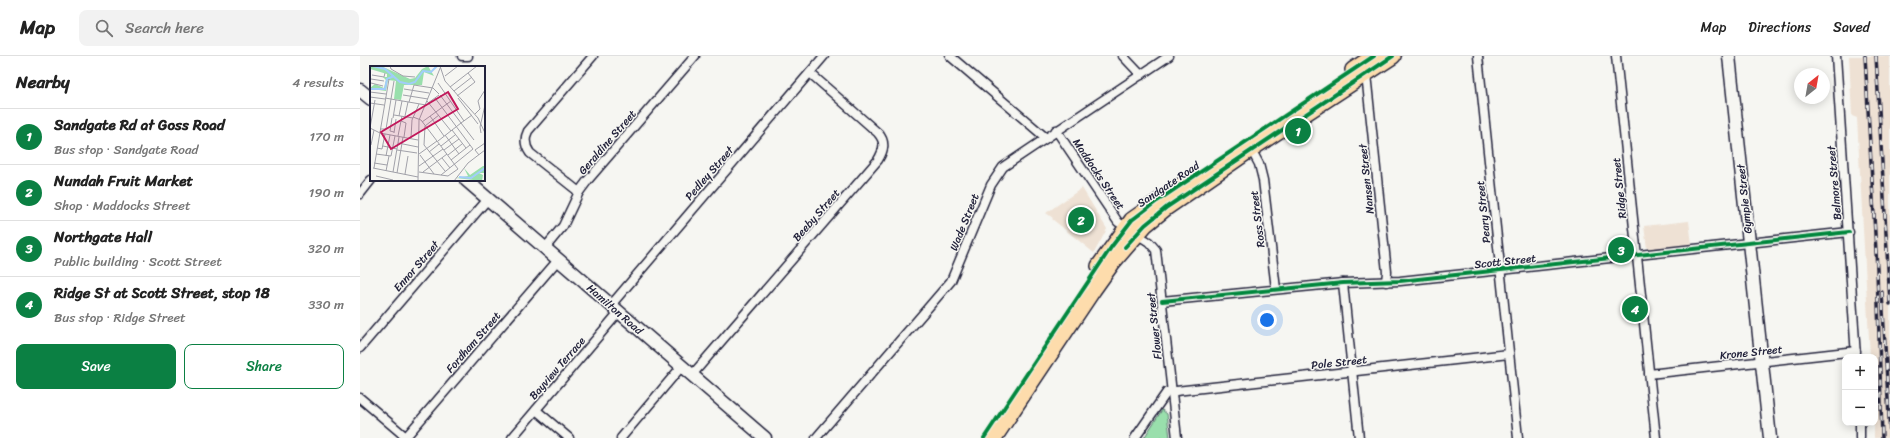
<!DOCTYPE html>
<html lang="en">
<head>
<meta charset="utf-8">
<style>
  body { margin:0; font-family:Sriracha,sans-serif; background:#f2f2f2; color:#222 }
  .controls { position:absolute; right:12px; bottom:12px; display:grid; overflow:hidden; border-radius:8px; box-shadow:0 2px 10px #0003 }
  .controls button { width:36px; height:36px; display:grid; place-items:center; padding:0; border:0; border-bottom:1px solid #e0e0e0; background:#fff; color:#222; font:20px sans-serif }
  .compass { position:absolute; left:1434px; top:12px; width:36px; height:36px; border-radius:50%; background:#fff; box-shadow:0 2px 10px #0003; rotate:31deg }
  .you { position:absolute; left:907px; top:264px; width:14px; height:14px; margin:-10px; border:3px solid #fff; border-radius:50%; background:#1a73e8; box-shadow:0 0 0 6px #1a73e833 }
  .badge { display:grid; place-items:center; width:26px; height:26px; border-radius:50%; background:#0b8043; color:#fff; font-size:13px; font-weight:700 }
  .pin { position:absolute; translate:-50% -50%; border:2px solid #fff; box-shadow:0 1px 4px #0006 }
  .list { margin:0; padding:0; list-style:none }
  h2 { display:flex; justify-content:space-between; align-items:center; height:52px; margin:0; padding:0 16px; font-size:17px }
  h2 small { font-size:13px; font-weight:400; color:#767676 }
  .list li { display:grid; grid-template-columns:26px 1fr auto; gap:12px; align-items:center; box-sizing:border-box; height:56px; padding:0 16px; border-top:1px solid #e0e0e0 }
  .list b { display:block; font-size:15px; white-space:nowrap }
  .list p { margin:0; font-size:13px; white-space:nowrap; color:#767676 }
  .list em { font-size:13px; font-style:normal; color:#767676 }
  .actions { display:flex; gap:8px; padding:12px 16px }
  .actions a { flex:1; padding:9px 0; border:1px solid #0b8043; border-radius:8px; text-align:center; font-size:14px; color:#0b8043 }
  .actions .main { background:#0b8043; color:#fff }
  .icon { flex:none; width:22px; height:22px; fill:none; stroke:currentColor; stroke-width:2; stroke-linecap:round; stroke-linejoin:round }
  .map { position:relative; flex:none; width:1530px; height:382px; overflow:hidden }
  header { display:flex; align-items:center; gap:24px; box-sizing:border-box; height:56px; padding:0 20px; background:#fff; border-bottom:1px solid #e0e0e0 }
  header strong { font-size:19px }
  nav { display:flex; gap:22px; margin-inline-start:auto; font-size:14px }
  .search { width:280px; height:36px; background:#f2f2f2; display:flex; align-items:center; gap:10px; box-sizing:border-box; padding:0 14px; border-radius:8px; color:#767676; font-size:15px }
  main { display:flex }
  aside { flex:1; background:#fff }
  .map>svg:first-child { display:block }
  .built { fill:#eee1d4 }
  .green { fill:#99dfac; stroke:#5e8074 }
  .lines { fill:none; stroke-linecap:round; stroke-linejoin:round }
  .street-casing { stroke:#22223b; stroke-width:11 }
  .secondary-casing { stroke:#22223b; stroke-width:15 }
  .highway-casing { stroke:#22223b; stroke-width:18 }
  .street { stroke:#f6f6f2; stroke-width:8 }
  .secondary { stroke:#f6f6f2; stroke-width:12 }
  .highway { stroke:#fddcac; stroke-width:15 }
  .rail-casing { stroke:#22223b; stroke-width:3.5 }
  .rail { stroke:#f6f6f2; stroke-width:2; stroke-dasharray:6; stroke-linecap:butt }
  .cycleway-casing { stroke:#f6f6f2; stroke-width:6 }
  .cycleway { stroke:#00873e; stroke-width:4 }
  .labels { text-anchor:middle; stroke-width:3; stroke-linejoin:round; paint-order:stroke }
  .street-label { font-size:11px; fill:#22223b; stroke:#f6f6f2 }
  .inset-river { fill:none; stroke:#a1cdfb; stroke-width:2 }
  .inset-road { fill:none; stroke:#a1a1a9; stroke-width:1 }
  .view { fill:#c2185b; fill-opacity:0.15; stroke:#c2185b; stroke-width:2 }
  .inset-edge { fill:none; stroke:#22223b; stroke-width:2 }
</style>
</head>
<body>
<header>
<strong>Map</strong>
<div class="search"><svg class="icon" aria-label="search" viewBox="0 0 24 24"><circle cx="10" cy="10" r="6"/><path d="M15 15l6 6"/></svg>Search here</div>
<nav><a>Map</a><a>Directions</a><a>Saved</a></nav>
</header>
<main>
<aside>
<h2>Nearby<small>4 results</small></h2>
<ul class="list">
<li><span class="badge">1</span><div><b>Sandgate Rd at Goss Road</b><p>Bus stop · Sandgate Road</p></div><em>170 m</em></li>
<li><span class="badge">2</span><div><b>Nundah Fruit Market</b><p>Shop · Maddocks Street</p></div><em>190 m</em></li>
<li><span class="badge">3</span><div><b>Northgate Hall</b><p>Public building · Scott Street</p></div><em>320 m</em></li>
<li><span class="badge">4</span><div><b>Ridge St at Scott Street, stop 18</b><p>Bus stop · Ridge Street</p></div><em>330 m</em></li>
</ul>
<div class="actions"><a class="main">Save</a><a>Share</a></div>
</aside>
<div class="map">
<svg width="1530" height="382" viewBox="0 0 1530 382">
  <rect width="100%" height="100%" fill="#f6f6f2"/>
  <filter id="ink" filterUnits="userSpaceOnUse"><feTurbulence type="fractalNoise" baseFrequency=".025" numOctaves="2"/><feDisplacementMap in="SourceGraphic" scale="8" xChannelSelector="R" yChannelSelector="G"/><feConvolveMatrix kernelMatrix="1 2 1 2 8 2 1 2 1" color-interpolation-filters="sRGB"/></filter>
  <g filter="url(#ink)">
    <g class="built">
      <polygon points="1489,0 1530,0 1530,382 1514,382 1515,301 1510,301 1497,62 1492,60"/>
      <polygon points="722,132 747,173 734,197 692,163 693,162 686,157"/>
      <polygon points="1329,165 1332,188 1287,193 1284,170"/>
    </g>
    <polygon class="green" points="802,354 807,358 810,382 784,382"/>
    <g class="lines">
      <g class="street-casing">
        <g id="street">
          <polyline points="102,0 108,0"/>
          <polyline points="590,0 686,82"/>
          <polyline points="763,0 781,19"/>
          <polyline points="1118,0 1158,382"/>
          <polyline points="1256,0 1296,382"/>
          <polyline points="1476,0 1496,301"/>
          <polyline points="1006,18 1027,216 1026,226"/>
          <polyline points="696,74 758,166 789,186 796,194 817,382"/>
          <polyline points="891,93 899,108 903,124 916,233"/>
          <path d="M219,136L170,97C165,90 164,83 168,75L233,0"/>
          <polyline points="0,138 11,124"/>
          <polyline points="185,192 203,170 219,136 228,124 335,0"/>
          <polyline points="983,227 999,382"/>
          <polyline points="802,245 983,227 1040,225 1489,176"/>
          <polyline points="251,249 464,0"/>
          <polyline points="0,292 128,143"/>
          <polyline points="1289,318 1496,295"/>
          <path d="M332,319L518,104C524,94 526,86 518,77L450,17"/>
          <polyline points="0,342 47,382"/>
          <polyline points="176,354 209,382"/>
          <polyline points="1500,367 1500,382"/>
          <polyline points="45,382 198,204"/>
          <polyline points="152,382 259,256"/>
          <polyline points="261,382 322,310"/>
          <polyline points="456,382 591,225 631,129 643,111 809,0"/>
          <polyline points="775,382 807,336 1149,298"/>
        </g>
      </g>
      <g class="secondary-casing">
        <g id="secondary">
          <polyline points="1369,0 1410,382"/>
          <polyline points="0,34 11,43"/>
          <polyline points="106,124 405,382"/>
        </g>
      </g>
      <g class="highway-casing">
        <g id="highway">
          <polyline points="993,14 1014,0"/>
          <polyline points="739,210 772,164 822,129"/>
          <polyline points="634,382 733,234 753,206 785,169 807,151 891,93 1033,0"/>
        </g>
      </g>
      <use href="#street" class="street"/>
      <use href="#secondary" class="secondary"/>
      <use href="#highway" class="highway"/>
      <g class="rail-casing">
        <g id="rail">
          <polyline points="1505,0 1517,213 1522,382"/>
          <polyline points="1516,0 1530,248"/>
          <polyline points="1522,236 1530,379"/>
        </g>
      </g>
      <use href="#rail" class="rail"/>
      <g class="cycleway-casing">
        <g id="cycleway">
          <polyline points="765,191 785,169 807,151 1033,0"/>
          <polyline points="802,245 983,227 1040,225 1489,176"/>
          <polyline points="624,382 752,190 772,164 797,145 1014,0"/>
        </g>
      </g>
      <use href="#cycleway" class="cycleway"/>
    </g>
  </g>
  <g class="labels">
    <g class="street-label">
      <text transform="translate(247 86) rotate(-49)" y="4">Geraldine Street</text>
      <text transform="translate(349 117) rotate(-49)" y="4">Pedley Street</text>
      <text transform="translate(739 118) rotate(56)" y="4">Maddocks Street</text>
      <text transform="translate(1006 123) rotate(-96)" y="4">Nansen Street</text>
      <text transform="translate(1474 127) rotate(-95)" y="4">Belmore Street</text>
      <text transform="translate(808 128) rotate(-34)" y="4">Sandgate Road</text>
      <text transform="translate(1259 132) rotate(-96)" y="4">Ridge Street</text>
      <text transform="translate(1384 143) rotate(-96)" y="4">Gympie Street</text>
      <text transform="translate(1123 156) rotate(-96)" y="4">Peary Street</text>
      <text transform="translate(456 159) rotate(-49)" y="4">Beeby Street</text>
      <text transform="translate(897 163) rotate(-97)" y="4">Ross Street</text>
      <text transform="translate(604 166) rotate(-68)" y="4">Wade Street</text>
      <text transform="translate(1145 205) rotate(-6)" y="4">Scott Street</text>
      <text transform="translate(56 210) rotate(-49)" y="4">Ennor Street</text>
      <text transform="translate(255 253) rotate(41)" y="4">Hamilton Road</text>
      <text transform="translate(794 270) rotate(-96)" y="4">Flower Street</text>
      <text transform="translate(113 286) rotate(-49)" y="4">Fordham Street</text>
      <text transform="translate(1391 296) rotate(-6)" y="4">Krone Street</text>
      <text transform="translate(979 306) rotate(-6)" y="4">Pole Street</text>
      <text transform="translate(197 312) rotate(-49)" y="4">Bayview Terrace</text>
    </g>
  </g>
  <g transform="translate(10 10)">
    <rect width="115" height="115" fill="#f6f6f2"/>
    <path d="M0,0H11L40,13L45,12L52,3L58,0L64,10L54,6L52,19H34L31,34L24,33L26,15L18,14L16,25L2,23L0,25V22L5,18L14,22L16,14L13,11H17V8L0,3ZM113,100H115V107H109L113,109L112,115L86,112L98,110L94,102L100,109Z" fill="#99dfac"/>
    <path class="inset-river" d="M3,0L15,3L30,16L39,18L45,16L53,5L61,6L67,0M0,23H15L17,13L24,10M89,111L101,112L115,102"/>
    <path class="inset-road" d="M20,0L21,3L33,10L45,11M70,0L75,15L108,52L115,67M2,9L14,11L15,7M75,10L88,0M1,13L14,15M1,17L13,20M68,17L94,55M80,21L107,0M34,23L59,27M84,25L102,11M0,26L16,28M33,29L58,33M70,29L91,57M87,30L105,16L98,7M0,31L15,33M15,32L56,39M65,32L103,83L71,109M88,32L108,58M57,35L81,65M39,36L44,19L63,22L69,28M0,37L14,39M58,37L69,29M105,48L110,43L108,35L115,24M24,49L43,52M69,49L55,60L54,79L75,105M29,50L32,35M35,50L38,36M60,50L74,70M43,51L51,54L67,75M22,52L20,65L24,66M23,52L26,34M31,55L36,57L34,71M52,56L81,35M91,57L104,74M91,57L102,49M0,62L5,34M0,62L10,67L48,74M10,63H16L24,15M82,64L96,82M24,67L26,53M111,67L110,61L115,39M75,69L89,88M28,70L32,50M41,72L42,54L49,38M68,75L91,57M28,77L48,81M1,79L4,64M13,80L27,83M71,80L85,69M7,82L12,83L15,68M27,84L47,87M74,84L89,73M59,86L69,78M6,88L21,90L25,70M49,88L67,75M50,89L64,108M78,89L92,78M109,89L105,84L115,77M16,90L20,69M72,92L80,102M81,94L100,79M4,97L17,99M49,100L73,83M3,102L48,111M4,102L19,13M16,105L19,90M23,106L29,71M49,106L78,110L88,103L67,75M53,106L77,88M27,107L33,71M35,108L38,90M6,110L23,114M48,115L49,54L71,0M84,115L98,97L115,84"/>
    <path class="view" d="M78,26L88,43L21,83L11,66Z"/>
    <rect width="115" height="115" class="inset-edge"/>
  </g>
</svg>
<div class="controls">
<button>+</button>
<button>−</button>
</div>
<svg class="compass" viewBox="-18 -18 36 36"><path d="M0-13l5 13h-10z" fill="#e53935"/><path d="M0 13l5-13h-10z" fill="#767676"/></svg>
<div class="you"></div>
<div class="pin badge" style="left:938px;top:75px">1</div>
<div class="pin badge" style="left:721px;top:164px">2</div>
<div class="pin badge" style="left:1261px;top:194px">3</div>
<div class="pin badge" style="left:1275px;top:253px">4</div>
</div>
</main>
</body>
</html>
